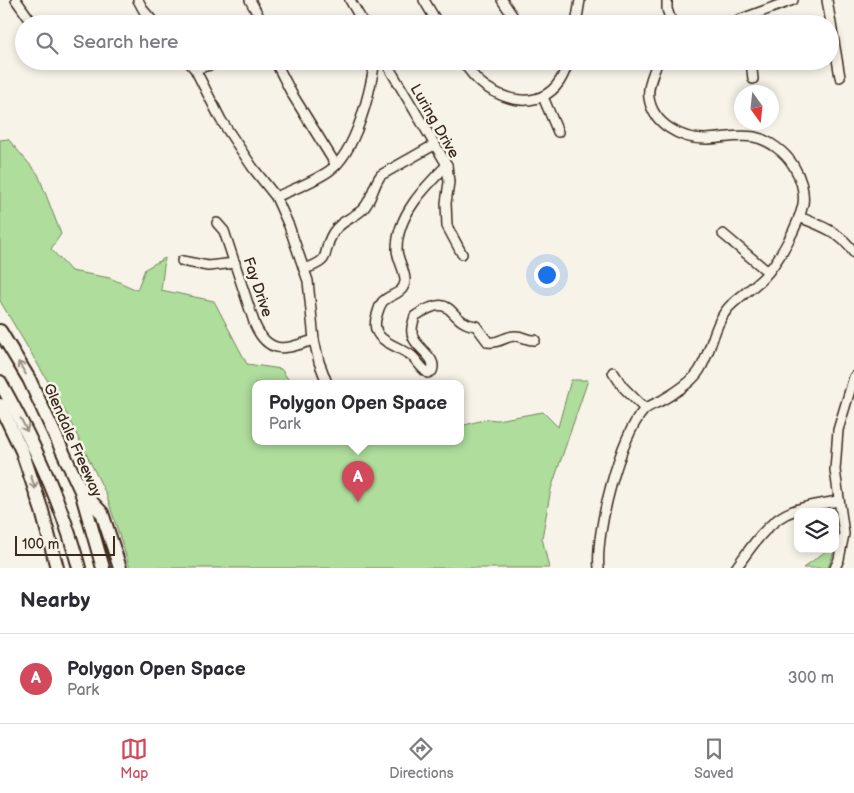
<!DOCTYPE html>
<html lang="en">
<head>
<meta charset="utf-8">
<style>
  body { margin:0; font-family:"Balsamiq Sans",sans-serif; background:#f7f7f7; color:#2b2b33 }
  .controls { position:absolute; right:15px; bottom:15px; display:grid; overflow:hidden; border-radius:10px; box-shadow:0 2px 8px #0003 }
  .controls button { width:45px; height:45px; display:grid; place-items:center; padding:0; border:0; border-bottom:1px solid #e1e1e2; background:#fff; color:#2b2b33; font:25px sans-serif }
  .compass { position:absolute; left:734px; top:85px; width:45px; height:45px; border-radius:50%; background:#fff; box-shadow:0 2px 8px #0003; rotate:165deg }
  .scale { position:absolute; left:15px; bottom:12px; width:100px; box-sizing:border-box; padding-left:5px; border:2px solid #3b2a1e; border-top:0; font-size:14px; line-height:18px; white-space:nowrap; color:#3b2a1e; -webkit-text-stroke:4px #f7f3e8; paint-order:stroke }
  .you { position:absolute; left:546px; top:274px; width:18px; height:18px; margin:-12px; border:4px solid #fff; border-radius:50%; background:#1a73e8; box-shadow:0 0 0 8px #1a73e833 }
  .badge { display:grid; place-items:center; width:32px; height:32px; border-radius:50%; background:#d1495b; color:#fff; font-size:16px; font-weight:700 }
  .pin { position:absolute; translate:-50% -41px; filter:drop-shadow(0 1px 2px #0008) }
  .pin::after { content:''; position:absolute; top:26px; width:18px; height:15px; background:inherit; clip-path:polygon(0 0,100% 0,50% 100%) }
  .popup { position:absolute; left:252px; top:380px; width:212px; height:65px; box-sizing:border-box; display:grid; place-content:center; border-radius:10px; background:#fff; filter:drop-shadow(0 1px 4px #0005); font-size:16px; white-space:nowrap; color:#7c7c81 }
  .popup b { font-size:19px; color:#2b2b33 }
  .popup::after { content:''; position:absolute; left:50%; top:100%; margin-left:-10px; border:10px solid transparent; border-top-color:#fff }
  .list { margin:0; padding:0; list-style:none }
  h2 { display:flex; justify-content:space-between; align-items:center; height:65px; margin:0; padding:0 20px; font-size:21px }
  h2 small { font-size:16px; font-weight:400; color:#7c7c81 }
  .list li { display:grid; grid-template-columns:32px 1fr auto; gap:15px; align-items:center; box-sizing:border-box; height:90px; padding:0 20px; border-top:1px solid #e1e1e2 }
  .list b { display:block; font-size:19px; white-space:nowrap }
  .list p { margin:0; font-size:16px; white-space:nowrap; color:#7c7c81 }
  .list em { font-size:16px; font-style:normal; color:#7c7c81 }
  .icon { flex:none; width:28px; height:28px; fill:none; stroke:currentColor; stroke-width:2; stroke-linecap:round; stroke-linejoin:round }
  .map { position:relative; flex:none; width:854px; height:568px; overflow:hidden }
  .search { position:absolute; background:#fff; box-shadow:0 2px 8px #0003; left:15px; right:15px; top:15px; height:55px; display:flex; align-items:center; gap:12px; box-sizing:border-box; padding:0 18px; border-radius:28px; color:#7c7c81; font-size:19px }
  .sheet { height:155px; background:#fff }
  nav { display:flex; justify-content:space-around; align-items:center; box-sizing:border-box; height:70px; border-top:1px solid #e1e1e2; background:#fff; font-size:14px; color:#7c7c81 }
  nav a { display:grid; justify-items:center; gap:2px }
  nav .on { color:#d1495b }
  .map>svg:first-child { display:block }
  .green { fill:#aedd9c; stroke:#74845d }
  .lines { fill:none; stroke-linecap:round; stroke-linejoin:round }
  .minor-casing { stroke:#3b2a1e; stroke-width:12 }
  .highway-casing { stroke:#3b2a1e; stroke-width:16 }
  .minor { stroke:#f7f3e8; stroke-width:9 }
  .highway { stroke:#f7f3e8; stroke-width:12 }
  .oneway { stroke:#998e83 }
  .labels { text-anchor:middle; stroke-width:5; stroke-linejoin:round; paint-order:stroke }
  .street-label { font-size:15px; fill:#3b2a1e; stroke:#f7f3e8 }
</style>
</head>
<body>
<div class="map">
<svg width="854" height="568" viewBox="0 0 854 568">
  <rect width="100%" height="100%" fill="#f7f3e8"/>
  <filter id="ink" filterUnits="userSpaceOnUse"><feTurbulence type="fractalNoise" baseFrequency=".02" numOctaves="2"/><feDisplacementMap in="SourceGraphic" scale="10" xChannelSelector="R" yChannelSelector="G"/><feConvolveMatrix kernelMatrix="1 2 1 2 8 2 1 2 1" color-interpolation-filters="sRGB"/></filter>
  <g filter="url(#ink)">
    <g class="green">
      <polygon points="8,139 38,174 61,234 51,249 71,271 110,278 137,290 145,269 165,258 161,290 214,301 247,364 281,369 291,383 255,383 255,441 460,441 461,426 487,419 497,420 543,412 558,427 571,380 588,380 551,489 542,538 549,568 130,568 106,494 62,405 0,301 0,140"/>
      <polygon points="825,549 835,549 828,568 803,568 826,551"/>
    </g>
    <g class="lines">
      <g class="minor-casing">
        <g id="minor">
          <polyline points="16,0 33,24"/>
          <polyline points="138,0 144,11 155,24"/>
          <polyline points="250,0 263,24"/>
          <polyline points="350,0 364,24"/>
          <polyline points="424,0 438,24"/>
          <polyline points="502,0 518,24"/>
          <polyline points="667,0 667,9 672,24"/>
          <polyline points="827,0 840,77"/>
          <polyline points="576,24 580,0"/>
          <polyline points="728,24 793,0"/>
          <polyline points="188,61 195,69 221,120 253,168 276,197 289,226 308,281 314,340 319,362 327,383"/>
          <polyline points="275,61 292,94 336,165"/>
          <polyline points="385,61 447,165 449,182 446,203 447,226 462,254"/>
          <path d="M463,61C469,71 476,80 486,87C520,109 557,105 568,61"/>
          <polyline points="751,61 753,79"/>
          <polyline points="195,69 226,61"/>
          <polyline points="543,97 558,132"/>
          <path d="M447,165C425,187 397,215 397,249C397,260 406,271 405,282C403,293 393,294 386,299C380,302 379,309 377,315C368,342 397,344 412,356C418,362 421,368 428,373L432,371C438,358 417,349 413,337C410,330 413,323 415,316C457,289 445,322 476,326L488,342C500,344 506,335 516,336C523,336 528,341 535,340"/>
          <path d="M276,197C294,189 313,182 329,171C356,153 370,92 375,61"/>
          <path d="M799,217C820,225 842,233 854,253"/>
          <path d="M217,223L224,231L255,325C269,356 286,349 314,340"/>
          <polyline points="723,234 768,272"/>
          <polyline points="182,261 208,266 235,263"/>
          <path d="M304,269C335,259 320,254 333,233C340,221 354,218 363,209C372,200 373,185 381,175L434,145"/>
          <polyline points="613,372 623,387 645,409"/>
          <path d="M599,568C595,533 620,436 644,410C649,405 658,403 664,399C676,392 691,383 699,371C712,351 713,325 729,307C740,296 753,288 764,277C778,262 799,225 803,204C805,191 800,176 793,165C785,152 769,140 754,137C737,134 721,139 705,139C681,139 653,124 649,98C647,86 654,72 658,61"/>
          <path d="M736,568C749,550 765,525 786,514C802,506 821,504 838,501"/>
          <polyline points="835,568 839,559 844,534 835,470 838,430 854,377"/>
        </g>
      </g>
      <g class="highway-casing">
        <g id="highway">
          <polyline points="0,331 29,379 81,491 103,568"/>
          <path d="M0,382C33,441 62,502 79,568"/>
          <polyline points="0,405 22,451 42,511 57,568"/>
          <polyline points="83,493 102,513 120,568"/>
        </g>
      </g>
      <use href="#minor" class="minor"/>
      <use href="#highway" class="highway"/>
    </g>
    <defs><path id="oneway-shaft" d="M-6 0H5M1.5-3L5.5 0L1.5 3" fill="none" stroke-width="1.6" stroke-linecap="round" stroke-linejoin="round" transform="scale(1.25)"/></defs>
    <g class="oneway">
      <use href="#oneway-shaft" transform="translate(22 368) rotate(-121)"/>
      <use href="#oneway-shaft" transform="translate(24 425) rotate(63)"/>
      <use href="#oneway-shaft" transform="translate(33 482) rotate(71)"/>
    </g>
  </g>
  <g class="labels">
    <g class="street-label">
      <text transform="translate(435 121) rotate(60)" y="5">Luring Drive</text>
      <text transform="translate(258 287) rotate(71)" y="5">Fay Drive</text>
      <text transform="translate(73 440) rotate(66)" y="5">Glendale Freeway</text>
    </g>
  </g>
</svg>
<div class="controls">
<button><svg class="icon" aria-label="layers" viewBox="0 0 24 24"><path d="M12 4l9 5-9 5-9-5zM3 14l9 5 9-5"/></svg></button>
</div>
<svg class="compass" viewBox="-18 -18 36 36"><path d="M0-13l5 13h-10z" fill="#e53935"/><path d="M0 13l5-13h-10z" fill="#7c7c81"/></svg>
<div class="scale">100 m</div>
<div class="you"></div>
<div class="pin badge" style="left:358px;top:502px">A</div>
<div class="popup"><b>Polygon Open Space</b>Park</div>
<div class="search"><svg class="icon" aria-label="search" viewBox="0 0 24 24"><circle cx="10" cy="10" r="6"/><path d="M15 15l6 6"/></svg>Search here</div>
</div>
<section class="sheet">
<h2>Nearby<small></small></h2>
<ul class="list">
<li><span class="badge">A</span><div><b>Polygon Open Space</b><p>Park</p></div><em>300 m</em></li>
</ul>
</section>
<nav>
<a class="on"><svg class="icon" aria-label="map" viewBox="0 0 24 24"><path d="M3 6l6-2 6 2 6-2v14l-6 2-6-2-6 2zM9 4v14M15 6v14"/></svg>Map</a>
<a><svg class="icon" aria-label="directions" viewBox="0 0 24 24"><path d="M12 3l9 9-9 9-9-9zM9 14v-3h6M13 9l2 2-2 2"/></svg>Directions</a>
<a><svg class="icon" aria-label="saved" viewBox="0 0 24 24"><path d="M7 4h10v16l-5-4-5 4z"/></svg>Saved</a>
</nav>
</body>
</html>
